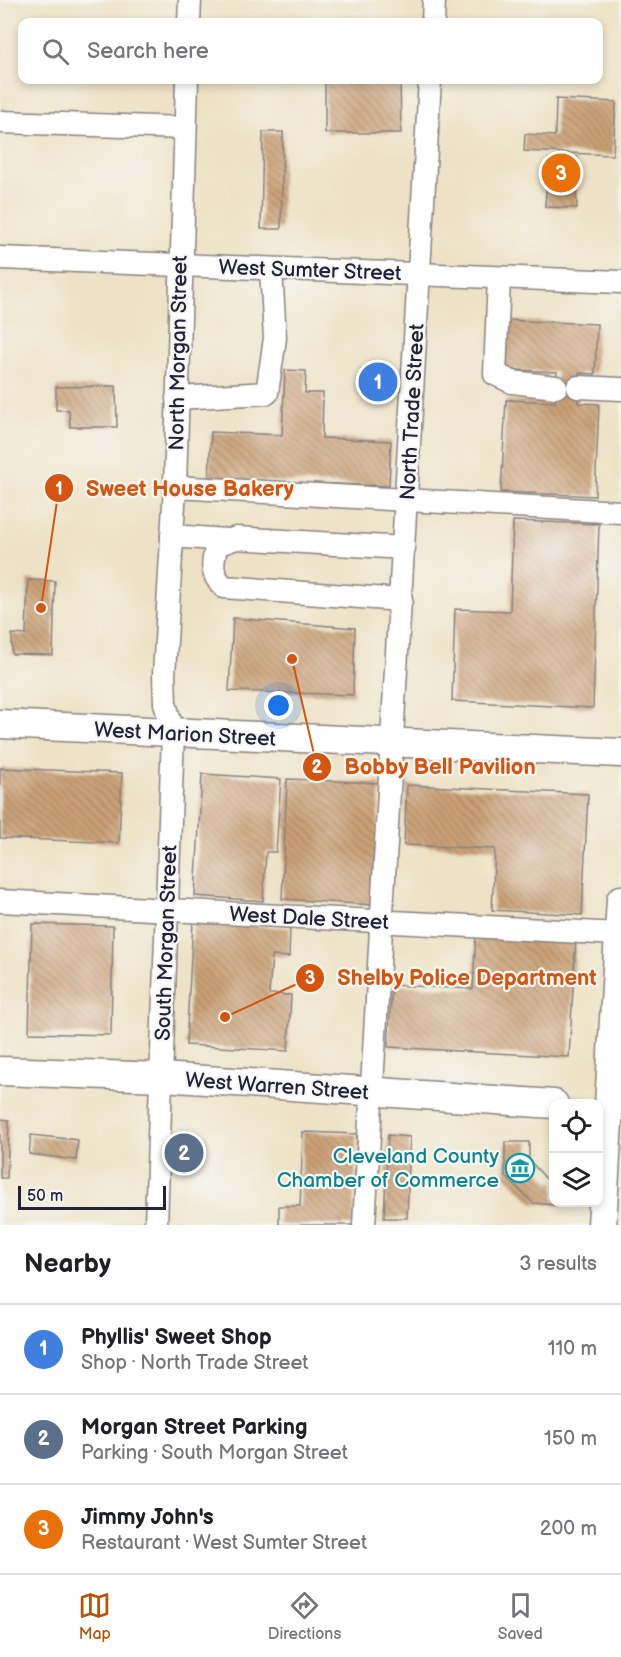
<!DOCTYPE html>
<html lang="en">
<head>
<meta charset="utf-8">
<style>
  body { margin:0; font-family:"Balsamiq Sans",sans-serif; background:#f6f6f6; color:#202124 }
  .controls { position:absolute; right:18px; bottom:18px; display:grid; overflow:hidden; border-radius:12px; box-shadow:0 3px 9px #0003 }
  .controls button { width:54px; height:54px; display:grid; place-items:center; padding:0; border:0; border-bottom:2px solid #e0e0e0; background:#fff; color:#202124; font:30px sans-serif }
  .scale { position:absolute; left:18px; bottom:15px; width:148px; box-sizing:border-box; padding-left:6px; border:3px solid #22223b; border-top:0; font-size:16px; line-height:21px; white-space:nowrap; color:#22223b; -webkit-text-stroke:4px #f6f6f2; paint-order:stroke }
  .you { position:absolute; left:279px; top:706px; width:21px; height:21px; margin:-15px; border:4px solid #fff; border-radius:50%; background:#1a73e8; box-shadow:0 0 0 9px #1a73e833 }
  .badge { display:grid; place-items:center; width:39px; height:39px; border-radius:50%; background:#b45309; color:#fff; font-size:20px; font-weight:700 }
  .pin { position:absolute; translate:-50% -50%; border:3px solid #fff; box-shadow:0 2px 6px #0006 }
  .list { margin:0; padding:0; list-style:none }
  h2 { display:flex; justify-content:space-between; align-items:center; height:78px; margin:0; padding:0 24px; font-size:26px }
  h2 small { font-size:20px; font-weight:400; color:#757577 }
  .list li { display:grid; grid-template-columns:39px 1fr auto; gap:18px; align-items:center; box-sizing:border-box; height:90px; padding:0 24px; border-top:2px solid #e0e0e0 }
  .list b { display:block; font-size:22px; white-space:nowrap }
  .list p { margin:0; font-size:20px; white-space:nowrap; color:#757577 }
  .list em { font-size:20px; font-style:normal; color:#757577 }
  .icon { flex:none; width:33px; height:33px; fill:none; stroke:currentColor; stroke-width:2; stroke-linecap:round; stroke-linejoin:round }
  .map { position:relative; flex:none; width:621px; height:1225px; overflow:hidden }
  .search { position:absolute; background:#fff; box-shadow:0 3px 9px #0003; left:18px; right:18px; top:18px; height:66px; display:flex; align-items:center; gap:15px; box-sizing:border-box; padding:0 21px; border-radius:12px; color:#757577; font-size:22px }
  .sheet { height:348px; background:#fff }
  nav { display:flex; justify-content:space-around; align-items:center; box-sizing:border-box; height:84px; border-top:2px solid #e0e0e0; background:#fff; font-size:16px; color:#757577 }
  nav a { display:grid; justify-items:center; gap:3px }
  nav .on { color:#b45309 }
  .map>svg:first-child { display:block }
  .building { fill:url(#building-back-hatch) }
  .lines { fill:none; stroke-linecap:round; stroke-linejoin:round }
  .minor-casing { stroke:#888280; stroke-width:25 }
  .major-casing { stroke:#888280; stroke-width:31 }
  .minor { stroke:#fff; stroke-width:22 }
  .major { stroke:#fff; stroke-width:28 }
  .labels { text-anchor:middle; stroke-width:4.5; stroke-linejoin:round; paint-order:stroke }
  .street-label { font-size:21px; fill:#22223b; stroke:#f6f6f2 }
  .culture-label { font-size:21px; fill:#0d838f; stroke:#f6f6f2; text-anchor:end }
  .leader { fill:none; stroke:#d45411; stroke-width:2 }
  .callout-dot { fill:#d45411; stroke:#f6f6f2; stroke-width:2 }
  .mark-label { font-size:18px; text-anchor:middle; font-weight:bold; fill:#fff }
  .callout-label { font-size:22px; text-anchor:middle; font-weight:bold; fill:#d45411; stroke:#f6f6f2; stroke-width:4.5; stroke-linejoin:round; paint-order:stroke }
</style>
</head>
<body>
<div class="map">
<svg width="621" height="1225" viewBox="0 0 621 1225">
  <defs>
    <pattern id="building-back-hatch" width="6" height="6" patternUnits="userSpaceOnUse" patternTransform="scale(1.5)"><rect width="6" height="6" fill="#cba177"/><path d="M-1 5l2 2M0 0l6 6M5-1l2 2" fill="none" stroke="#a48363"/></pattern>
  </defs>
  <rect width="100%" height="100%" fill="#f6f6f2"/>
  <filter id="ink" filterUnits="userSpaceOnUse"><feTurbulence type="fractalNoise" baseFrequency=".0167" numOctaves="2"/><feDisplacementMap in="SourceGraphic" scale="12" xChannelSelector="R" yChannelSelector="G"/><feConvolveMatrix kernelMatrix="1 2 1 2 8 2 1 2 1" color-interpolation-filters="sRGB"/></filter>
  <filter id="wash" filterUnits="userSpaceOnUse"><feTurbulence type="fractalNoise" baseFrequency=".008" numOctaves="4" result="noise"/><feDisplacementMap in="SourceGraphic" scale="24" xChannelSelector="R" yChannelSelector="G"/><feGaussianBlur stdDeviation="1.35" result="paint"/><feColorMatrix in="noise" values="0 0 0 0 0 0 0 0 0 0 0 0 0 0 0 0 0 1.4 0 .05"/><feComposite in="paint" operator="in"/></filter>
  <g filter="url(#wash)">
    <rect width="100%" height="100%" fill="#ede2c5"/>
    <g id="blocks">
      <g class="building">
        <polygon points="325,80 400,80 401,133 325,133"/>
        <polygon points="556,99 616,102 613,155 524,151 525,134 555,136"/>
        <polygon points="263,132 283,132 281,229 261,229"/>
        <polygon points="548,159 575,160 577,208 545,207"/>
        <polygon points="502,320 597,324 595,374 579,373 578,403 599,404 595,496 501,492 506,400 555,402 557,372 499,369"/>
        <polygon points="285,370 306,371 305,393 323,393 322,438 391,441 389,486 209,479 211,432 282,435"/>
        <rect x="361" y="370" width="33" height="25"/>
        <polygon points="116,386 117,427 70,427 69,410 56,410 56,387"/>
        <polygon points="513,521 599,524 593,708 452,701 455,609 510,611"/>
        <polygon points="28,580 55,581 53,655 12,654 12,634 26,635"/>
        <polygon points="233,618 355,628 353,695 229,691"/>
        <polygon points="0,768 122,773 119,843 0,838"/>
        <polygon points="202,774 281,779 276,852 266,852 263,901 195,896"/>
        <polygon points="287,779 380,783 373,905 282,899"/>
        <polygon points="407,785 588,794 582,915 492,910 495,849 404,845"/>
        <polygon points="193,922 290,928 289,957 272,956 269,994 291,995 288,1051 186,1045"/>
        <polygon points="32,924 113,926 111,1035 29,1033"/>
        <polygon points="476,931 576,937 569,1057 388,1047 392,985 473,989"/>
        <polygon points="0,1119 9,1120 7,1178 0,1178"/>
        <polygon points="303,1132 357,1134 353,1225 279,1225 279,1206 300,1206"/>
        <polygon points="31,1135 78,1140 76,1160 29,1154"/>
        <polygon points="388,1135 410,1137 407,1218 384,1218"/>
        <polygon points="505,1142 529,1142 529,1160 549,1182 554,1182 554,1202 564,1202 564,1206 533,1203 505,1176"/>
      </g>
    </g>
  </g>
  <g filter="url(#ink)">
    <use href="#blocks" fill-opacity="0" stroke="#888280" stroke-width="1.5"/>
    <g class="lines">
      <g class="minor-casing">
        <g id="minor">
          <polyline points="189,22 190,0"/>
          <polyline points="433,22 434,0"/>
          <polyline points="0,122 185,128"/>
          <polyline points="0,258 621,282"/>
          <polyline points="499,278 495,374 512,382 556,387"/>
          <polyline points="578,387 621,389"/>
          <polyline points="177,398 267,393 275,338 271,269"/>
          <polyline points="175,487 621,512"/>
          <polyline points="172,536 226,540"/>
          <path d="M401,600L224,587C210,574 212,562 217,545L236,538L404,548"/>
          <polyline points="0,901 618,934"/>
          <polyline points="156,1225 173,733 165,703 164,675 175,487 187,80"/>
          <polyline points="364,1225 430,80"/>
        </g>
      </g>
      <g class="major-casing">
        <g id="major">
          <polyline points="0,724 621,753"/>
          <polyline points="0,1071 162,1077 554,1104"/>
          <polyline points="602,1225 621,900"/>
        </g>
      </g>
      <use href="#minor" class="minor"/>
      <use href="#major" class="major"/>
    </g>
  </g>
  <defs>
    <g id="museum-ring" transform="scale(1.5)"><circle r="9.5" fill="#f6f6f2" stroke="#0f9aa8" stroke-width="1.5"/><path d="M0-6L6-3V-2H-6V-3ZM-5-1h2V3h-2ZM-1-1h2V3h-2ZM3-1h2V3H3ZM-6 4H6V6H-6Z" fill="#0f9aa8"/></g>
  </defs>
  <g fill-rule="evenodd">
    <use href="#museum-ring" x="520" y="1168"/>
  </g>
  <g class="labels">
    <g class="street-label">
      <text transform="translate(310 270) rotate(2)" y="7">West Sumter Street</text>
      <text transform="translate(178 353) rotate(-89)" y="7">North Morgan Street</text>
      <text transform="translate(412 412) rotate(-87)" y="7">North Trade Street</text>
      <text transform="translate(185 734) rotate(3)" y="7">West Marion Street</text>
      <text transform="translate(309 918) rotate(3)" y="7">West Dale Street</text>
      <text transform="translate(166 943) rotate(-88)" y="7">South Morgan Street</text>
      <text transform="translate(277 1086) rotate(4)" y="7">West Warren Street</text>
    </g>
    <g class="culture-label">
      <text x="499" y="1163">Cleveland County<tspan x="499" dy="24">Chamber of Commerce</tspan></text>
    </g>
  </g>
  <path class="leader" d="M41 608L59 488M292 659L317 767M225 1017L310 978"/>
  <g class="callout-dot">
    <circle cx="41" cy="608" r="6"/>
    <circle cx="292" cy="659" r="6"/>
    <circle cx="225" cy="1017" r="6"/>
    <circle cx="59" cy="488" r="15"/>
    <circle cx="317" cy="767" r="15"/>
    <circle cx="310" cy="978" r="15"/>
  </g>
  <g class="mark-label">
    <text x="59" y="495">1</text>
    <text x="317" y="773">2</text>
    <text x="310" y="984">3</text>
  </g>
  <g class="callout-label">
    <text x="190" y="496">Sweet House Bakery</text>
    <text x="440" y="774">Bobby Bell Pavilion</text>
    <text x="467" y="985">Shelby Police Department</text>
  </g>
</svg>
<div class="controls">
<button><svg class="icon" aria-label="locate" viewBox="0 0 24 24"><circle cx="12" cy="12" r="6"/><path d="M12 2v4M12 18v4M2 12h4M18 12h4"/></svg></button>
<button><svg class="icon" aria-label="layers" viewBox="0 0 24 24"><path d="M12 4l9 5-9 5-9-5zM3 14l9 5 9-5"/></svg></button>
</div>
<div class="scale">50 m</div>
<div class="you"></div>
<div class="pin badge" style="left:378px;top:382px;background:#3f7fe0">1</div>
<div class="pin badge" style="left:184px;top:1153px;background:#5c6f8a">2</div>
<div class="pin badge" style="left:561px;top:173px;background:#e8710a">3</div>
<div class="search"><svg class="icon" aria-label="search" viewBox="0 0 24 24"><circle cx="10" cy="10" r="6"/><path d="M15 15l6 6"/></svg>Search here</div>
</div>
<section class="sheet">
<h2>Nearby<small>3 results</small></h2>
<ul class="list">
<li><span class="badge" style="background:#3f7fe0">1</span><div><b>Phyllis' Sweet Shop</b><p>Shop · North Trade Street</p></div><em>110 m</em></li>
<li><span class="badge" style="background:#5c6f8a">2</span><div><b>Morgan Street Parking</b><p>Parking · South Morgan Street</p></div><em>150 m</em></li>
<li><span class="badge" style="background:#e8710a">3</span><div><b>Jimmy John's</b><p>Restaurant · West Sumter Street</p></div><em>200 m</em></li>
</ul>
</section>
<nav>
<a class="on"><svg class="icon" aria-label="map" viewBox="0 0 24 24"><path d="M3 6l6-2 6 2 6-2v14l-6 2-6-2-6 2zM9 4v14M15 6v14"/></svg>Map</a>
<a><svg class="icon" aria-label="directions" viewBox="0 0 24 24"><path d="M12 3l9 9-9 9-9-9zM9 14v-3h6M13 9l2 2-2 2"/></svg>Directions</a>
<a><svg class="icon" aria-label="saved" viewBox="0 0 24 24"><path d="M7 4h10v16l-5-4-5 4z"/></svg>Saved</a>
</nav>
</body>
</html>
